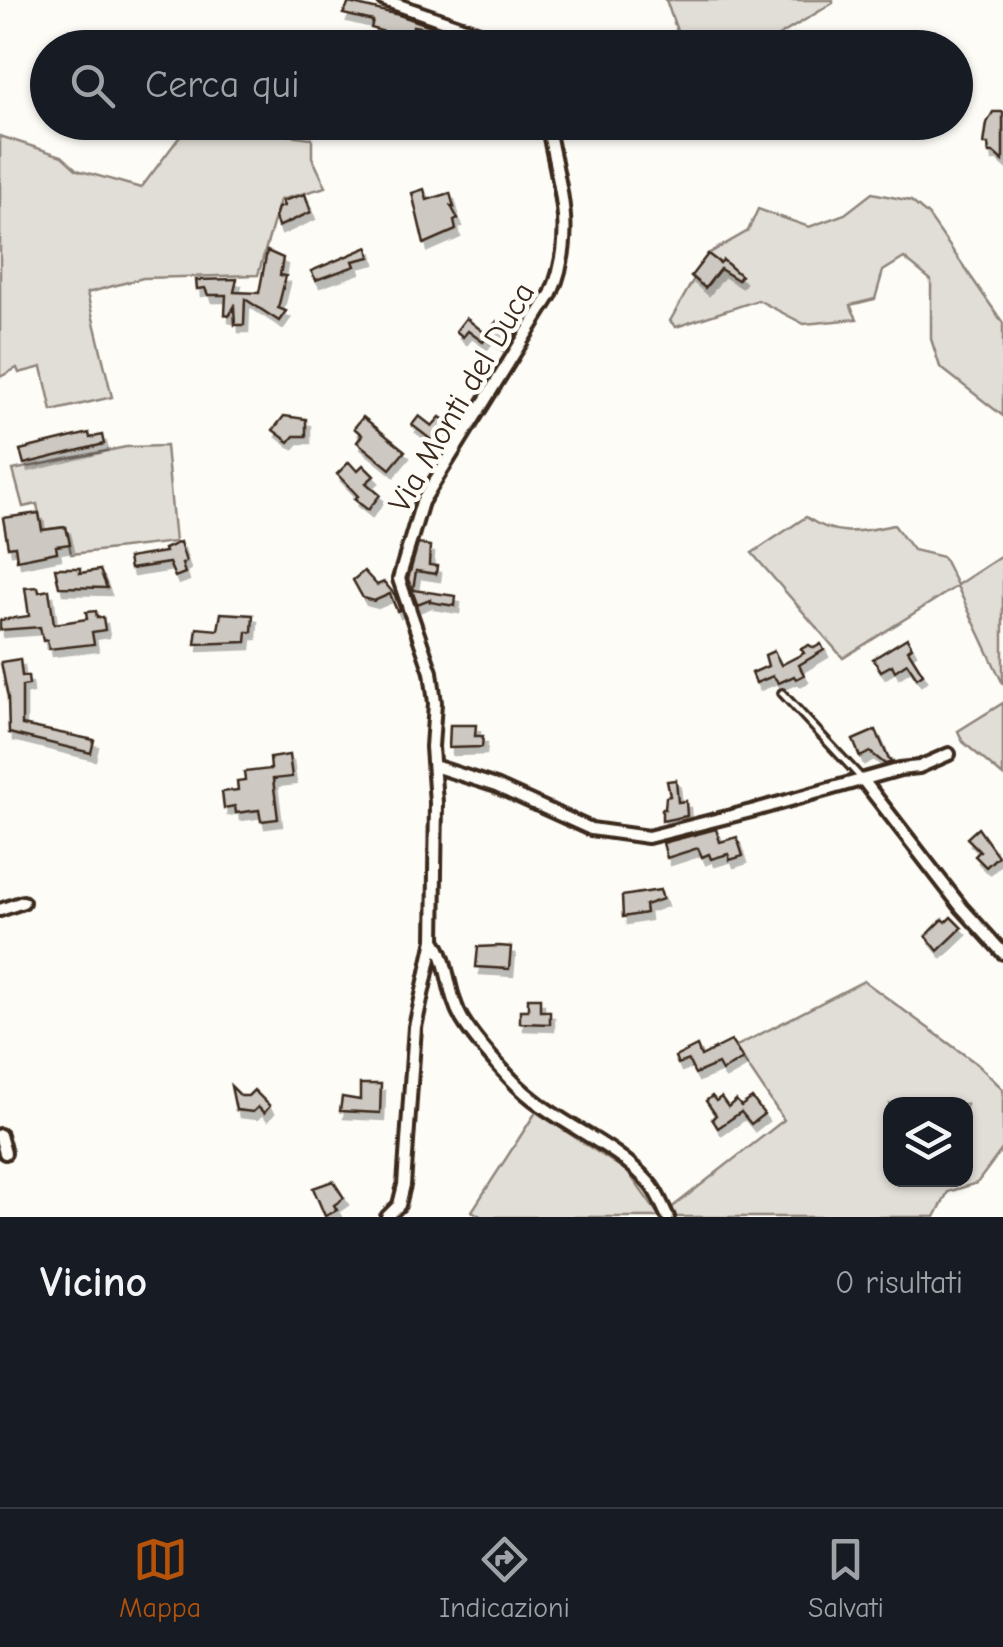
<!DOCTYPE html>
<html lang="it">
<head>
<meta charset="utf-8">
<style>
  body { margin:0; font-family:"Comic Neue",sans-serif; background:#20242c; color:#f1f3f6 }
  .controls { position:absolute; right:30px; bottom:30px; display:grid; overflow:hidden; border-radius:20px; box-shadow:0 2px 8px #0004 }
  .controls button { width:90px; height:90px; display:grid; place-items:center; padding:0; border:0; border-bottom:2px solid #363941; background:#171b24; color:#f1f3f6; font:50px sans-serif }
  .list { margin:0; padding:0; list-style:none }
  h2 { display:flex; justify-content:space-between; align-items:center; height:130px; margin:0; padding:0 40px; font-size:42px }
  h2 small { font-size:32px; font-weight:400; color:#9ea1a6 }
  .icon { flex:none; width:55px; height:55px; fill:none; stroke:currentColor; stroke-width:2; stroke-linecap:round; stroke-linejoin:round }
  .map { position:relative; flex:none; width:1003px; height:1217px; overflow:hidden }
  .search { position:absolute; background:#171b24; box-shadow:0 2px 8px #0004; left:30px; right:30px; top:30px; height:110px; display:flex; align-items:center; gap:25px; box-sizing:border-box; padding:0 35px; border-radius:55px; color:#9ea1a6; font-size:38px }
  .sheet { height:290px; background:#171b24 }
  nav { display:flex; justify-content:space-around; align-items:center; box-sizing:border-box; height:140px; border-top:2px solid #363941; background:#171b24; font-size:28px; color:#9ea1a6 }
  nav a { display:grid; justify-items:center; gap:5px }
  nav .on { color:#b45309 }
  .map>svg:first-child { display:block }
  .green { fill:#e1ded7; stroke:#8e847a; stroke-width:2.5; fill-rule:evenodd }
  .building { fill:#cdc8c2; stroke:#3b2a1e; stroke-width:2.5; filter:url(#shadow) }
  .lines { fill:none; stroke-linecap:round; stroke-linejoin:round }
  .lane-casing { stroke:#3b2a1e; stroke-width:12 }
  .street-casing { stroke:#3b2a1e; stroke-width:18 }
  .lane { stroke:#fdfcf7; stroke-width:5 }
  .street { stroke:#fdfcf7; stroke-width:10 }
  .labels { text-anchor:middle; stroke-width:9; stroke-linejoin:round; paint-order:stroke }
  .street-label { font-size:32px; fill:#3b2a1e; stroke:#fdfcf7 }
</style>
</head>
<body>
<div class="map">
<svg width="1003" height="1217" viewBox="0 0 1003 1217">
  <defs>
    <filter id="shadow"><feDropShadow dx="4" dy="7" stdDeviation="0" flood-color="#0004"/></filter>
  </defs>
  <rect width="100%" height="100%" fill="#fdfcf7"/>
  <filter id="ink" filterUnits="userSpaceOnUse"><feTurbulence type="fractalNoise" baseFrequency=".01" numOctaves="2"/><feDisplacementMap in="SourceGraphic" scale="20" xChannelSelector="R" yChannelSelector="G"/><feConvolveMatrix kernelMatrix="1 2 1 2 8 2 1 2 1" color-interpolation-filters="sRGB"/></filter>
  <g filter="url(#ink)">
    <g class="green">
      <polygon points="666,0 833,0 833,3 760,47 683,48"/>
      <polygon points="190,123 312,138 312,157 326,187 280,200 258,275 143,278 87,293 112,397 52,411 42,367 19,373 17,368 0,377 0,136 62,156 77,170 141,188"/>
      <polygon points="872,193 911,201 928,215 1003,323 1003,416 940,367 931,339 931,280 904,258 883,271 875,299 850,305 857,319 804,324 758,300 676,327 670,321 708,254 748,231 758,209 809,227 845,214"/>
      <polygon points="166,446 175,542 71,554 66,527 42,530 37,504 23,507 13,470 126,447"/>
      <path d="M806,517C836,538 860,532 894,525L913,550L943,557L957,585L1003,555V684L957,586L843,658L752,553Z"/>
      <polygon points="1003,703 1003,776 963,742 958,731"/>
      <path d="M864,981L977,1064L1003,1089V1148L977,1183L948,1192L935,1217H676L670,1209L784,1120L735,1047ZM890,1104H966V1180H890Z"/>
      <polygon points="536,1112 628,1172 660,1217 482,1217 472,1211"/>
    </g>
    <g class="building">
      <polygon points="349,3 399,15 434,27 433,29 413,26 412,32 407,31 406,37 401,37 371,28 373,21 343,14"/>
      <polygon points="993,112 1003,112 1003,161 994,153 989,153 988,144 984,144 987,123"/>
      <polygon points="424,189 427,200 450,193 454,207 451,206 458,219 454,221 456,230 424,244 412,193"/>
      <polygon points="305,194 311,212 278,227 275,217 278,208 284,206 282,201"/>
      <polygon points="368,247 370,257 353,261 355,266 316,280 311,271"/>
      <polygon points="267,251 283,258 280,275 286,276 278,308 286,311 279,321 245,299 244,325 235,325 234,307 229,316 225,315 226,295 208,295 205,288 197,289 196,280 237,279 234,292 259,293"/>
      <polygon points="708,254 720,263 723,260 741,276 738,280 720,269 705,288 691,276"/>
      <polygon points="466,318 486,334 497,321 516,332 504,348 488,336 483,342 468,331 463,337 456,331"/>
      <polygon points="284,416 306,419 306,436 294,436 289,442 273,430"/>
      <polygon points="419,416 432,426 440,417 450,424 438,445 412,425"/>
      <polygon points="363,417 405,451 390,469 357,442 362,435 354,428"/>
      <polygon points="89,433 90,438 102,435 104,444 24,464 20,450"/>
      <polygon points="349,462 357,471 363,465 374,476 366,483 380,495 368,510 354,499 358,496 337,474"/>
      <polygon points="39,513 42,530 66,527 70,544 56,546 57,552 17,560 15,546 8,547 3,518"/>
      <polygon points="180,542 186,562 182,564 185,573 175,577 169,563 130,569 128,558 165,552 164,549"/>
      <polygon points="418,544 430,546 429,565 437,566 436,574 416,571 413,590 456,596 455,606 430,602 430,599 417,604 408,579"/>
      <polygon points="55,568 80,568 80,573 100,570 107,588 59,587"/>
      <polygon points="364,571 377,585 384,582 395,595 400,610 397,611 390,594 374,601 363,598 353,580"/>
      <polygon points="38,587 39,592 49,590 54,624 87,619 86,612 96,611 97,618 103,617 105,630 92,632 94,644 49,649 47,640 43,641 40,627 0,630 0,620 29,616 25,588"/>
      <polygon points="221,613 253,615 252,632 247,632 246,642 195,644 197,628 218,630"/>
      <polygon points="907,638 912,647 908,650 923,674 917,678 907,663 895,671 892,665 881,671 873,659"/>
      <polygon points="821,644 824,650 799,665 804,675 796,679 794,676 779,683 773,676 756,683 752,673 768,666 765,655 774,651 781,665 804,653 801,649 809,645 814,648"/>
      <polygon points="20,659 22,676 28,676 29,685 22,686 22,725 94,740 91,753 9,733 8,698 1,662"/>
      <polygon points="450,725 476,725 475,736 483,736 482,747 449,748"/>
      <polygon points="876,730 889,760 894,762 885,764 870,752 860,757 853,740"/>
      <polygon points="289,755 292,777 273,779 278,819 261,821 259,810 236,813 235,806 224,808 222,792 238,790 237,781 245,780 244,772 271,769 270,758"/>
      <polygon points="676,780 678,802 686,801 687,816 662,821 662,809 665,809 666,797 670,796 667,781"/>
      <polygon points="978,828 998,856 986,867 975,856 980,851 967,838"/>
      <polygon points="716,829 720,842 737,837 743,856 730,860 728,854 711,859 709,854 702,857 698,848 667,858 663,843"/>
      <polygon points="660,890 663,899 645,905 646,913 623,917 622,896"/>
      <polygon points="951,917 962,928 938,951 926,936 943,919 946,922"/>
      <polygon points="499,946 511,947 509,969 476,967 478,947"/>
      <polygon points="528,998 540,998 540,1011 550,1011 550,1024 520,1023 520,1010 528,1010"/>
      <polygon points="731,1041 743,1059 722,1071 718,1064 695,1074 688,1060 678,1064 675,1057 697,1046 701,1056"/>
      <polygon points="360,1084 381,1084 380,1113 340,1111 342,1097 360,1100"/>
      <polygon points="231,1086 241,1096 248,1096 254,1090 270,1106 264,1113 258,1107 253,1112 236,1110"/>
      <polygon points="712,1096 716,1101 721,1097 728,1107 736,1100 741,1106 752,1098 764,1114 751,1124 741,1112 718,1128 712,1119 716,1115 706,1101"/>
      <polygon points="333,1181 344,1198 334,1205 337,1210 325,1216 313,1188"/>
    </g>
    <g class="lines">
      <g class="lane-casing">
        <polyline id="lane" points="782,693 862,779"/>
      </g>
      <g class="street-casing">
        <g id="street">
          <polyline points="384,0 522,48"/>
          <polyline points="434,766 496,786 591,829 648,837 755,810 900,769 919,767 949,754"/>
          <polyline points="863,780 962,908 1003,953"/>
          <polyline points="0,910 23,902"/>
          <path d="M434,940C450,964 447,994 462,1019C474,1039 494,1061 510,1078C552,1124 612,1139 650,1184C658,1193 662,1206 668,1217"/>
          <polyline points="0,1135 5,1153"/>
          <path d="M387,1217L399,1205L404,1185L415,1027L434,940L436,803L432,747L435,703L431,672L399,579L422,502L551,294C578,232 558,185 547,122"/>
        </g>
      </g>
      <use href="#lane" class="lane"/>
      <use href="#street" class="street"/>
    </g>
  </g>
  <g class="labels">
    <g class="street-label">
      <text transform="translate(461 397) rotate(-60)" y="11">Via Monti del Duca</text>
    </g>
  </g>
</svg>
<div class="controls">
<button><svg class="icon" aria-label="layers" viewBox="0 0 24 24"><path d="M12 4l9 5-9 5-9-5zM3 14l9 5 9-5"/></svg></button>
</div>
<div class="search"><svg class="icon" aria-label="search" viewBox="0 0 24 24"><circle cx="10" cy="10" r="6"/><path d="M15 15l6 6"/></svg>Cerca qui</div>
</div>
<section class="sheet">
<h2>Vicino<small>0 risultati</small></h2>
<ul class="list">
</ul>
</section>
<nav>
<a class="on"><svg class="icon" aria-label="map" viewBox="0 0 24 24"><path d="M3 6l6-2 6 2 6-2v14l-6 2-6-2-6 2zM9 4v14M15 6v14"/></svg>Mappa</a>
<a><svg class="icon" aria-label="directions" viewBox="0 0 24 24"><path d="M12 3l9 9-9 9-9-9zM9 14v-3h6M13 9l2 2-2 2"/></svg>Indicazioni</a>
<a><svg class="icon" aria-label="saved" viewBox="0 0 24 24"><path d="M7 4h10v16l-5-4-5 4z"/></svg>Salvati</a>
</nav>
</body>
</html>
